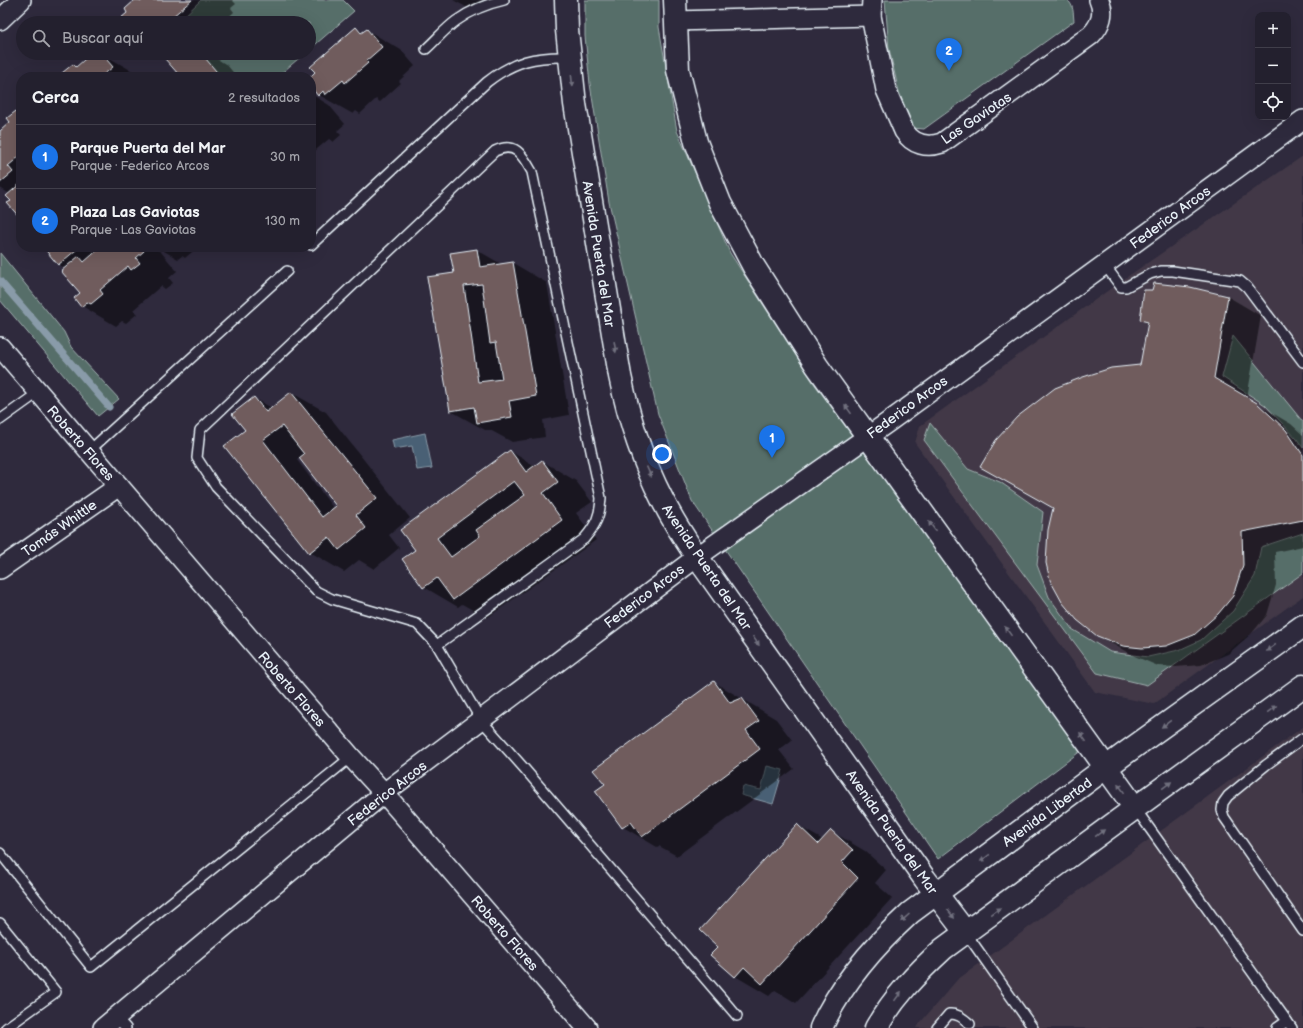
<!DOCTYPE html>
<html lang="es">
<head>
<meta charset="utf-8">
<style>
  body { margin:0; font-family:"Balsamiq Sans",sans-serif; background:#2b2836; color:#f1f3f6 }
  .controls { position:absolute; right:12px; top:12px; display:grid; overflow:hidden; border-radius:8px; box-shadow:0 4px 16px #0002 }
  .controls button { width:36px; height:36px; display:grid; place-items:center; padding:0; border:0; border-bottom:1px solid #403e4a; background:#23202e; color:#f1f3f6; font:20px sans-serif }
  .you { position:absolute; left:662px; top:454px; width:14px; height:14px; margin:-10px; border:3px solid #fff; border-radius:50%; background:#1a73e8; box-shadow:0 0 0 6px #1a73e833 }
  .badge { display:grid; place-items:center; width:26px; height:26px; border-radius:50%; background:#1a73e8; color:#fff; font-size:13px; font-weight:700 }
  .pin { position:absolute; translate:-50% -33px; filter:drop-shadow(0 1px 2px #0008) }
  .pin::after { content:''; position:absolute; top:21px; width:14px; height:12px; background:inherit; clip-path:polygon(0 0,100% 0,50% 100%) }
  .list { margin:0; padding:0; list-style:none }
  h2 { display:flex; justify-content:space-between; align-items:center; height:52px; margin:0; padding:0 16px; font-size:17px }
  h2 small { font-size:13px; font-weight:400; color:#a3a3aa }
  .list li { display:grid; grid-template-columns:26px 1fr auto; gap:12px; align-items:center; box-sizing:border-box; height:64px; padding:0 16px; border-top:1px solid #403e4a }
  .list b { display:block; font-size:15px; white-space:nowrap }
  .list p { margin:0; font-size:13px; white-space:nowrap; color:#a3a3aa }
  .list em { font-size:13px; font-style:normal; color:#a3a3aa }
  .icon { flex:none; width:22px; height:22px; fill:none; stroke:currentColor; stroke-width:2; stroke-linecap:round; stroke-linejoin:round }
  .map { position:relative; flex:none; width:1303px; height:1028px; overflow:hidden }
  .search { position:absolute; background:#23202e; box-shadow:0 4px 16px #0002; left:16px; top:16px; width:300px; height:44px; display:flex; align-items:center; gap:10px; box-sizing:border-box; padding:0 14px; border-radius:22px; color:#a3a3aa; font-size:15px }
  .panel { position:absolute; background:#23202e; box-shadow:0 4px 16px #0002; left:16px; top:72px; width:300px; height:180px; border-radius:16px }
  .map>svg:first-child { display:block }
  .built { fill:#423947 }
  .green { fill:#576e69; stroke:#a0b0b0 }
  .water { fill:#4a6174; stroke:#899ba9 }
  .shadow { fill:#0007; fill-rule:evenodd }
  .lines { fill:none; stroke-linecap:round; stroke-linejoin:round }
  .stream { stroke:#899ba9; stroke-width:7 }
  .building { fill:#6f5b5d; stroke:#e8f1f8; fill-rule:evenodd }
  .lane-casing { stroke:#e8f1f8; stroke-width:12 }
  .street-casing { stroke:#e8f1f8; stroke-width:22 }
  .secondary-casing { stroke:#e8f1f8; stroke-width:25 }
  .lane { stroke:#2f2a3d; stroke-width:9 }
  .street { stroke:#2f2a3d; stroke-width:19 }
  .secondary { stroke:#2f2a3d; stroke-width:22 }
  .oneway { fill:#70707e }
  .labels { text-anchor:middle; stroke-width:4; stroke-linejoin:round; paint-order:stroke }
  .street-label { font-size:14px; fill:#e8f1f8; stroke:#2f2a3d }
</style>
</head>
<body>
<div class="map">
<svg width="1303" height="1028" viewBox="0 0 1303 1028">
  <rect width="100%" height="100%" fill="#2f2a3d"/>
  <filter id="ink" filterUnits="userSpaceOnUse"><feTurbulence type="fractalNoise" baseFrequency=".025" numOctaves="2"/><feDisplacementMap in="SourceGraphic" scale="8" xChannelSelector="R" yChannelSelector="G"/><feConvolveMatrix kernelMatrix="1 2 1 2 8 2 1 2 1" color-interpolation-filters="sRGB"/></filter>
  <g filter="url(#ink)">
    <g class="built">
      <polygon points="1303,156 1303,596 1154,704 1095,692 915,443 920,426 1124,279"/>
      <polygon points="1303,727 1303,1028 917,1028 920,1023 957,980"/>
    </g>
    <g class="green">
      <polygon points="201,0 343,0 354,11 309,50 309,23 177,23"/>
      <polygon points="585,0 659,0 659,27 677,131 730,253 813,382 1082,750 938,859 692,501 658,414 609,202 590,84 585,36"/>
      <path d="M885,0H1067C1074,5 1073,13 1074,21L924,129L913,128L899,92L889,49Z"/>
      <polygon points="190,53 305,53 277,77 212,77"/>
      <polygon points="0,253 64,332 71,347 119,399 98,416 0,300"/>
      <polygon points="1233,336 1303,422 1303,448 1297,439 1265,405 1222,377"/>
      <polygon points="930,423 968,469 1000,482 1043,512 1037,565 1049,597 1072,629 1110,652 1148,657 1179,650 1201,640 1233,611 1255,576 1261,547 1303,533 1303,573 1147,685 1097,673 924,440"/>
    </g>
    <g class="water">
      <polygon points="425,433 432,468 417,470 412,446 394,449 392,440"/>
      <polygon points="767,766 783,770 773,804 741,795 743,786 761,790"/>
    </g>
    <g class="shadow">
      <polygon points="137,0 142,2 144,0 232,0 236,4 231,8 234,12 222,23 127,23 128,14"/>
      <polygon points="453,0 484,0 477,6 473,4 468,8"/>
      <polygon points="356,28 364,33 367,30 401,50 415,66 399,81 401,83 380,102 376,99 360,114 356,111 353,114 319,95 311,86 311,77"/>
      <polygon points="93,53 97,56 101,53 134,72 138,77 58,77 77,67"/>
      <polygon points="167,53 207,53 227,65 237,77 180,77 181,76"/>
      <polygon points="311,94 329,105 345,124 337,131 341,135 333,142 329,139 311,154"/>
      <polygon points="16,112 21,115 21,218 12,201 10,194 0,188 0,132 12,122"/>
      <polygon points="41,247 152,247 161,252 177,271 169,278 173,283 165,289 161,286 133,310 137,314 126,323 122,321 116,326 82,306 82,293 66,269 58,264 46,250"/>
      <polygon points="157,247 198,247 185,258 182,256 178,259"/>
      <polygon points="477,250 503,265 513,263 547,283 569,415 543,420 545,437 512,442 490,430 485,430 451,411 455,274"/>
      <polygon points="1227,296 1261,316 1247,398 1291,424 1303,435 1303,546 1275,552 1276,585 1267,615 1252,633 1228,654 1201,665 1176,667 1158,666 1132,655 1097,635 1148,324 1141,319"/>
      <path d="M292,393L326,412L410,518L389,535L399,548L374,569L359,560L344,572L310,552L247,430L254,398L272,408ZM300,457L337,507L334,509L297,460Z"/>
      <polygon points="510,451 535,466 542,461 576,481 592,502 576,513 596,540 487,618 462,604 458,607 424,587 416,550"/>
      <polygon points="714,682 776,719 792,740 779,750 794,769 677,856 659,846 657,847 623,827 606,785"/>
      <path d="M797,825L823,840L831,831L865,851L886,870L875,883L892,898L796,1003L775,990L769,996L735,976L720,947ZM844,858H847L839,867L838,866Z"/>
    </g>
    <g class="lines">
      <polyline class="stream" points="0,281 109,407"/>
    </g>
    <g class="building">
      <polygon points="135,0 139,0 140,2 143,0 192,0 166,22 167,23 137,23 135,21 132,23 126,23 121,18 127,13 125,9"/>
      <polygon points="356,27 361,33 367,29 382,47 366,61 368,63 345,83 343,80 325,95 323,91 318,96 311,87 311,77 310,77 315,72 310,67"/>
      <polygon points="92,53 93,53 95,55 98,53 101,53 113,67 103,75 105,77 57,77 73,64 76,67"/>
      <polygon points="166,53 201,53 221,77 179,77 180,76 165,59 168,56"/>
      <polygon points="16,111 20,115 21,114 21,155 8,166 13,172 0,183 0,131 10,122 7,118"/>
      <polygon points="21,183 21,219 7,203 11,201 6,196"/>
      <polygon points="43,247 73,247 76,250 58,265"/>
      <polygon points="101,247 141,247 144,251 136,258 140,263 131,270 128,266 100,290 103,294 91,304 87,302 81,307 74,298 80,293 61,271 79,256 84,262"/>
      <path d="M477,249L480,267L513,262L536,396L509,401L512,417L477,423L474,407L450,411L427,277L454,273L450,253ZM482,284L490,343L496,342L502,379L478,382L464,286Z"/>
      <polygon points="1154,283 1190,287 1228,296 1214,378 1257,403 1286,430 1303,455 1303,520 1242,532 1243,565 1233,596 1218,614 1194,635 1166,646 1142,648 1123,646 1097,636 1077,620 1062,602 1050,580 1046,563 1048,530 1053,508 980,467 996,440 1017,417 1055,388 1083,377 1111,368 1140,365 1148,322 1140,320 1144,290 1152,290"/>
      <path d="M291,392L377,498L356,515L366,528L339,550L329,537L309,553L224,446L245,430L232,414L254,397L266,412ZM282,426L304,454L299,458L336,506L322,517L263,440Z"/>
      <path d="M510,450L526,472L542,460L558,482L543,493L562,520L453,600L437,578L423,588L402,559L415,550L400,530ZM514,481L525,495L476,530L480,536L451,557L437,538Z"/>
      <polygon points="714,681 730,703 742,698 759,721 746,730 760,749 642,837 631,822 622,828 595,791 605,784 593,770"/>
      <polygon points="797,824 818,844 831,830 853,850 842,862 858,878 762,984 744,967 735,977 710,955 718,947 700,930"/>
    </g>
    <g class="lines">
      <g class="lane-casing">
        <g id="lane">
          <path d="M426,49C436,40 445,29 456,21C470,11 486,4 504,0"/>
          <path d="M311,245L487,82C514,61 535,56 569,57"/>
          <polyline points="1104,264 1121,287 1126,287 1150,274 1161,271 1173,271 1240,281 1247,287 1303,362"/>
          <polyline points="0,420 39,392"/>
          <polyline points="89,451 287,271"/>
          <path d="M437,645L584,539C596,525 600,516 601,498L532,172C523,156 516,141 495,151L200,430L197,458L216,487L316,591L332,599L417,624L437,645L481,720L523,767L737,1016"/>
          <polyline points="1303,738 1266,765 1228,796 1223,803 1222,810 1224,817 1303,931"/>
          <polyline points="1135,808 1292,1028"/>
          <polyline points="0,853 91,967 351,757"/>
          <polyline points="0,923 56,992 6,1028"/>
          <polyline points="966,933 1033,1028"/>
          <polyline points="116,1017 126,1028"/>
          <path d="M937,1028L949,1014C958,1013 964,1019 970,1024"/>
          <polyline points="1277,1028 1287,1021"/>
        </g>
      </g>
      <g class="street-casing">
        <g id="street">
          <path d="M872,0L871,16L886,90L904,131C913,145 927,148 942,143L1091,35C1101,25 1105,13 1099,0"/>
          <polyline points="0,20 21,0"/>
          <polyline points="675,21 871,16"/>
          <polyline points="0,347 351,757 384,793 587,1028"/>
          <polyline points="0,569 119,486"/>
          <polyline points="103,1028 384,793 697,557 887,423 1303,120"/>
        </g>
      </g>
      <g class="secondary-casing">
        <g id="secondary">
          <path d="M566,0L567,30L575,104L620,376C629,419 642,460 662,499C672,519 684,538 697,557L925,879L966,933"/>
          <polyline points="675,0 678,70 696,142 720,203 754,267 817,366 1135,808"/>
          <path d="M821,1028C841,983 874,946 910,913L1127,752L1303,626"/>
          <path d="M876,1028C894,997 917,973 943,949L1157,792L1303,686"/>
        </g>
      </g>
      <use href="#lane" class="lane"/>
      <use href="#street" class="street"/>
      <use href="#secondary" class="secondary"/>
    </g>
    <defs><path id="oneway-solid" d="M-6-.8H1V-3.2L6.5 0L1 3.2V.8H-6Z"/></defs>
    <g class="oneway">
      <use href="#oneway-solid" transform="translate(572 81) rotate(84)"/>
      <use href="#oneway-solid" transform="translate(615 347) rotate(81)"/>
      <use href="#oneway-solid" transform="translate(848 409) rotate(-125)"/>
      <use href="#oneway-solid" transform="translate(649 472) rotate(66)"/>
      <use href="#oneway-solid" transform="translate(932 526) rotate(-126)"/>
      <use href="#oneway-solid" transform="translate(1008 631) rotate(-126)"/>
      <use href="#oneway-solid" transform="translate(756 641) rotate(55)"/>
      <use href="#oneway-solid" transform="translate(1271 648) rotate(144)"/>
      <use href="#oneway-solid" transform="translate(1272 709) rotate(-36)"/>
      <use href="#oneway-solid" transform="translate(1166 724) rotate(144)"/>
      <use href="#oneway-solid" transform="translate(1083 737) rotate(-126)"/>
      <use href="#oneway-solid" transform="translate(1167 785) rotate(-36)"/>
      <use href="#oneway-solid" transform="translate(1121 788) rotate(-126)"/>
      <use href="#oneway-solid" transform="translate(1100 833) rotate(-36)"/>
      <use href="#oneway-solid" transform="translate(985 858) rotate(144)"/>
      <use href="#oneway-solid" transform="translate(996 911) rotate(-36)"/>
      <use href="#oneway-solid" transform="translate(951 914) rotate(52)"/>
      <use href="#oneway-solid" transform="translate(905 918) rotate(138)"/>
      <use href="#oneway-solid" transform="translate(898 996) rotate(-54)"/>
    </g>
  </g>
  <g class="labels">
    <g class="street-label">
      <text transform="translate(976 118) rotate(-34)" y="5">Las Gaviotas</text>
      <text transform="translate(1170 217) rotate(-36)" y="5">Federico Arcos</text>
      <text transform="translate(599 254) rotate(81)" y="5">Avenida Puerta del Mar</text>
      <text transform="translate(907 407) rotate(-36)" y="5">Federico Arcos</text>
      <text transform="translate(81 443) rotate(49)" y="5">Roberto Flores</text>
      <text transform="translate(59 528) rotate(-35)" y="5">Tomás Whittle</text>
      <text transform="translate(707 567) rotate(56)" y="5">Avenida Puerta del Mar</text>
      <text transform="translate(644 596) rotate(-37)" y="5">Federico Arcos</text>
      <text transform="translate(292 689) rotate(49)" y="5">Roberto Flores</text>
      <text transform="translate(387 793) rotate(-38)" y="5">Federico Arcos</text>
      <text transform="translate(1047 812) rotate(-36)" y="5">Avenida Libertad</text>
      <text transform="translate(892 832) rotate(55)" y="5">Avenida Puerta del Mar</text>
      <text transform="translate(505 933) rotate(49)" y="5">Roberto Flores</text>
    </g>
  </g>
</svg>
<div class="controls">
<button>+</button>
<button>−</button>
<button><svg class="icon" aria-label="locate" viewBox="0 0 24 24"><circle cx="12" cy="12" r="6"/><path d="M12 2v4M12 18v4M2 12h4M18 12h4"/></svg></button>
</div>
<div class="you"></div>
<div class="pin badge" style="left:772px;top:458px">1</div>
<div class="pin badge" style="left:949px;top:71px">2</div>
<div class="search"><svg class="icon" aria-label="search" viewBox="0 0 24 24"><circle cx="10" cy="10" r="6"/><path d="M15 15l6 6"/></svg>Buscar aquí</div>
<section class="panel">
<h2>Cerca<small>2 resultados</small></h2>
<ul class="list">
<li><span class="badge">1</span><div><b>Parque Puerta del Mar</b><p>Parque · Federico Arcos</p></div><em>30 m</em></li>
<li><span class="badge">2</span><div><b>Plaza Las Gaviotas</b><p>Parque · Las Gaviotas</p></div><em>130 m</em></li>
</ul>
</section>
</div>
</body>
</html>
